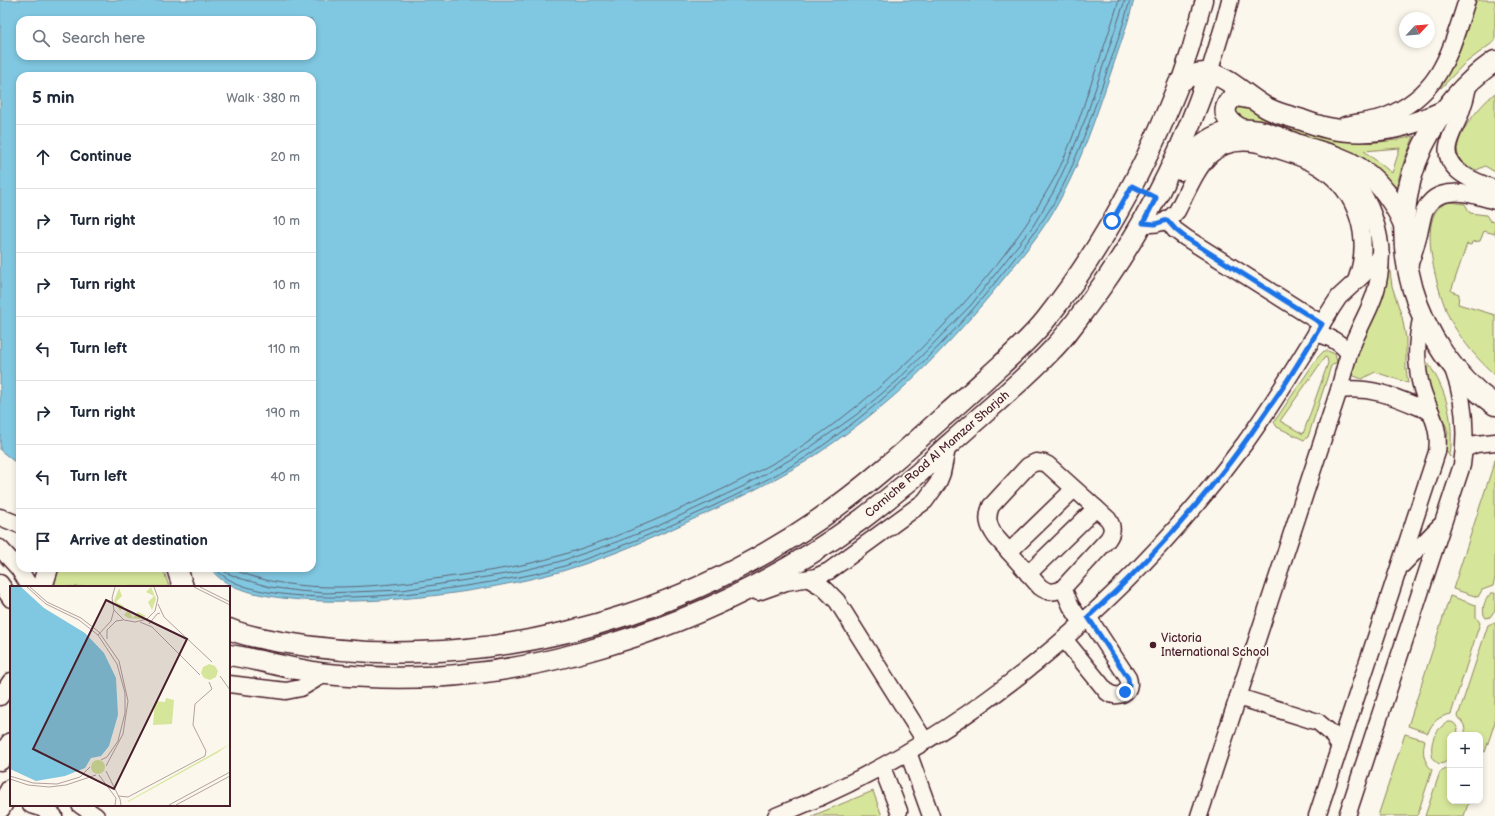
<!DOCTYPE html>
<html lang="en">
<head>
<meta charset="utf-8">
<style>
  body { margin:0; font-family:"Balsamiq Sans",sans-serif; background:#f6f6f7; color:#1f2937 }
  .controls { position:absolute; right:12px; bottom:12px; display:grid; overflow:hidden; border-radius:8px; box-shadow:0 2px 6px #0003 }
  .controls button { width:36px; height:36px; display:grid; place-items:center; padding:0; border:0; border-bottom:1px solid #e0e1e3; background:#fff; color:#1f2937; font:20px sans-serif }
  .compass { position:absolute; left:1399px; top:12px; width:36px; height:36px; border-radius:50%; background:#fff; box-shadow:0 2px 6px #0003; rotate:64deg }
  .stop { position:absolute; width:12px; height:12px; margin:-9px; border:3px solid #1a73e8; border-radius:50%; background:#fff }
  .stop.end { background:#1a73e8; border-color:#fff; box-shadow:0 1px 4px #0008 }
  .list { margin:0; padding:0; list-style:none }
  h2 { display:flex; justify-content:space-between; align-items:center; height:52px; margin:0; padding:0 16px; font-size:17px }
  h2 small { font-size:13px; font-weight:400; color:#747a83 }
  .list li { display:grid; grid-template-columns:26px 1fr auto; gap:12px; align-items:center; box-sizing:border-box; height:64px; padding:0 16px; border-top:1px solid #e0e1e3 }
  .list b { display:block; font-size:15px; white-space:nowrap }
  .list em { font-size:13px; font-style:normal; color:#747a83 }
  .icon { flex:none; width:22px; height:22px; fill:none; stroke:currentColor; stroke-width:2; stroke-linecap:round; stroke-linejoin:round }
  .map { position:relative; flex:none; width:1495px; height:816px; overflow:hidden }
  .search { position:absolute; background:#fff; box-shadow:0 2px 6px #0003; left:16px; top:16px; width:300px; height:44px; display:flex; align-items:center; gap:10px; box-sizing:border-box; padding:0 14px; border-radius:12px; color:#747a83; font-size:15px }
  .panel { position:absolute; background:#fff; box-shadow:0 2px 6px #0003; left:16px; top:72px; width:300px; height:500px; border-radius:12px }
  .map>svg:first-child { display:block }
  .green { fill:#d5e69a; stroke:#908262; fill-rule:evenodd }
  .water { fill:#80c8e1; stroke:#6a8498; fill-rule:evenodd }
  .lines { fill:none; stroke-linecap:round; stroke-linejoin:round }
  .shore { stroke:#606374; stroke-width:1 }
  .minor-casing { stroke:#4a1f2b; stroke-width:19 }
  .major-casing { stroke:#4a1f2b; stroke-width:23 }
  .minor { stroke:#fbf7ec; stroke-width:16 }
  .major { stroke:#fbf7ec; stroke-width:20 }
  .route { stroke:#1a73e8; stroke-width:5 }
  .poi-dot { fill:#4a1f2b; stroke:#fbf7ec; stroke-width:1.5 }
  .labels { text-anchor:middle; stroke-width:4; stroke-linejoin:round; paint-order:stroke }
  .street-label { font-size:12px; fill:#4a1f2b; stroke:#fbf7ec }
  .poi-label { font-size:12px; fill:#4a1f2b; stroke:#fbf7ec; text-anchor:start }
  .inset-road { fill:none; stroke:#b4a19f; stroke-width:1 }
  .view { fill:#4a1f2b; fill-opacity:0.15; stroke:#4a1f2b; stroke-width:2 }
  .inset-edge { fill:none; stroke:#4a1f2b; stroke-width:2 }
</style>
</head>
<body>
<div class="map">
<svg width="1495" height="816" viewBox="0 0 1495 816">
  <rect width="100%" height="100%" fill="#fbf7ec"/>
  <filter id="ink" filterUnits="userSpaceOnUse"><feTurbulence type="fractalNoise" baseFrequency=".025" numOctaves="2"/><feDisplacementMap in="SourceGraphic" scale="8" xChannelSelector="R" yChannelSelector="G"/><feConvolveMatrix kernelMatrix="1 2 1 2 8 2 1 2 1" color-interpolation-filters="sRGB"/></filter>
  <g filter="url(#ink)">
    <g class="green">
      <path d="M1476,0H1495V41L1464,64L1441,88L1439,86C1460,61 1466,31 1476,0Z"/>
      <path d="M1495,93V172L1485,166L1477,170C1471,168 1464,166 1461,161C1446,142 1481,105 1495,93Z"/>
      <path d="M1238,104L1348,140C1371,144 1392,142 1414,136L1404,161L1396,187C1354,146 1295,131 1239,119L1234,108ZM1400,148L1392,173L1364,151Z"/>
      <path d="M1451,202L1465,204L1470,213L1486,215L1490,221L1495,222V234L1484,231L1480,241L1472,242L1471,245L1467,244L1451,291L1459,294L1458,304L1495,315V375C1478,360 1464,343 1452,323C1440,301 1410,207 1451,202Z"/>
      <polygon points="1388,263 1389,264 1392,286 1402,317 1406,338 1406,368 1408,383 1375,372 1362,379 1351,375"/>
      <path d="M1324,351H1328L1335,354L1337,362L1331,366L1308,437L1304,440L1277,427L1274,422L1318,357ZM1325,357L1327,358L1328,363L1303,434L1280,421Z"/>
      <path d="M1426,362L1428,363C1448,393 1454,421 1450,457L1445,449L1448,433L1446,426L1431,393L1426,374Z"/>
      <polygon points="1495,460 1495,578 1493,586 1482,590 1478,597 1453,589"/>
      <polygon points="59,568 163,568 169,587 53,587 55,574"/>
      <path d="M1491,593H1495V610L1490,617L1486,618L1484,615C1482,606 1485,600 1491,593Z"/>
      <path d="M1450,596L1476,605V617L1480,623L1451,714C1439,716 1432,722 1428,733L1408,726Z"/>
      <polygon points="1495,622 1495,722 1485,752 1480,750 1480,735 1466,735 1464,725 1458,716 1488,625"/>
      <path d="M1448,722C1456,721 1458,728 1458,735H1450V758L1444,763L1439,764L1433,759C1429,744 1434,730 1448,722Z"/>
      <path d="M1405,734L1425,740C1422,752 1423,761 1432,770L1417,816H1378Z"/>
      <polygon points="1450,767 1450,801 1469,801 1464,816 1425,816 1440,772"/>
      <polygon points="873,791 882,816 812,816"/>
    </g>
    <path class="water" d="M0,0H1134C1127,27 1117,54 1108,81C1095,119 1082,158 1063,194C1045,230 1017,262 992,293C965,325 936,357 905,386C877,412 845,435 813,457C803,464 792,469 782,475C759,488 735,500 711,511C662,534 611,557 559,572C494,589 422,600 354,601C321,602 228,601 211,568H312V76H20V466L0,450ZM20,20H312V56H20Z"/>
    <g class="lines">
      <g class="shore">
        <path d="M215,568C239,601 339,598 377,596C415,594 453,588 491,582C514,578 538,574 561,567C611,552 659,531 707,509C741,493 776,476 808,456C818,449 828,442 837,435C894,393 945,344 989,290C1014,259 1041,227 1060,192C1078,156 1091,118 1104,80C1113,54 1123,27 1130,0"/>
        <polyline points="221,568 225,572 239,578 270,587 298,591 326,593 402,590 512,573 558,562 606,546 658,526 744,486 805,451 856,415 897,381 971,305 1033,226 1054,191 1072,152 1086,117 1125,0"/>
        <path d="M230,568C294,598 387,586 455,576C489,571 525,566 558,556C608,541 657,520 704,498C738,482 771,466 802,446C855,412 901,370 944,325C982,284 1019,240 1047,191C1066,160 1078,123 1089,89C1100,59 1110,30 1119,0"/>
      </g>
      <g class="minor-casing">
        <g id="minor">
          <polyline points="1209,73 1223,27 1230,0"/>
          <path d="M1469,82C1467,93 1464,104 1460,115C1453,133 1438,152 1456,169C1466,179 1483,184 1495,189"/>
          <polyline points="1179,83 1191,47 1204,0"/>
          <path d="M1345,125C1358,122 1371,121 1384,117C1441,95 1450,52 1467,0"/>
          <polyline points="1167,220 1175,230 1186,238 1322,324"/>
          <path d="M1143,223C1156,226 1168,222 1177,211C1196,175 1207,134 1258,144C1278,150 1304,157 1321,168C1358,192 1371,238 1357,278"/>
          <path d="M1408,268C1413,256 1416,245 1419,233C1421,226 1422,218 1424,212C1436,182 1472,194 1495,201"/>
          <path d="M1316,333C1330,337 1340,342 1349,353"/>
          <path d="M1339,390C1376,386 1399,399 1431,412"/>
          <polyline points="1464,449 1476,444 1495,442"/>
          <path d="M1036,462L1044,463L1048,465L1108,519C1113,526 1113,532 1108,539L1063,588C1055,593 1048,593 1040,587L996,537C988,526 986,518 991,506L1028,466Z"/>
          <polyline points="0,517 20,525"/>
          <polyline points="0,548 19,569 30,587"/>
          <polyline points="1009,552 1074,489"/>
          <polyline points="1402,565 1440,526"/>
          <polyline points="1028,574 1096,508"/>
          <polyline points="809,579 824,588 837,601 925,741"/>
          <polyline points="0,583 11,599"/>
          <polyline points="1063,588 1071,606 1082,623"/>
          <polyline points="758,592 786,582 816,577 829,571 925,501 938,483 942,473 948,444"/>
          <path d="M1064,639L1107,692C1118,700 1133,692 1128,678L1088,617"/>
          <polyline points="229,684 286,691 301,688 326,673"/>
          <polyline points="0,697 11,681"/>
          <polyline points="1238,697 1318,722 1331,733 1340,747"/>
          <polyline points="908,752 931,816"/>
          <polyline points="882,767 899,811"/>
          <polyline points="31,805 41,808 54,816"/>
          <polyline points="80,805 96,816"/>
          <path d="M776,816C965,742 1125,604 1245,443C1277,399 1304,352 1333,306L1339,297L1364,274L1381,255"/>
          <path d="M1199,816L1339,390C1344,370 1349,350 1358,332C1364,318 1372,305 1376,290C1390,242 1371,188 1331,159"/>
          <path d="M1317,816L1437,452C1441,426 1429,412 1422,389C1415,365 1416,340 1422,315"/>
          <path d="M1347,816L1462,465C1467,432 1465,401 1453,369"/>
        </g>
      </g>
      <g class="major-casing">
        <g id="major">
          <path d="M1495,61C1464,83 1440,111 1423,146C1380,236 1414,349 1495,405"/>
          <path d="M1242,130C1238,127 1234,125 1231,122C1221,113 1226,100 1237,96L1252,99"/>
          <path d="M1180,170C1197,142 1225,124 1259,131C1273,134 1288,141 1302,146C1314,150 1326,153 1337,157C1370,169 1392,195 1405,227"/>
          <polyline points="177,568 183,587"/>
          <polyline points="42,587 48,568"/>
          <path d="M229,629C245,636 264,639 281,642C327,650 373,654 419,652C560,648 702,600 818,520C863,489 903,453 943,417C963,400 982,382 1001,365C1017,350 1034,335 1047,318C1103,247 1146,166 1179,83C1189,75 1200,71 1213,74C1230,79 1250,99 1267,108C1278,114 1290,116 1302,120C1310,123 1319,126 1328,128C1368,137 1407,128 1444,111"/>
          <path d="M229,655C262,660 294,670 327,674C377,679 428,679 477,673C514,669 551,661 587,651C686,624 779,580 862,519C882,504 901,488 920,472C931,462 941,451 952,442C986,411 1022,382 1053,349C1066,336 1077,320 1088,305C1141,235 1181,156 1209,73"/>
          <polyline points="0,760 11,743"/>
          <polyline points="0,808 11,789"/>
        </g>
      </g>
      <use href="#minor" class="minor"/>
      <use href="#major" class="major"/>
    </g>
  </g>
  <g class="lines" filter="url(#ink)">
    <path class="route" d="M1112,221L1132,186L1156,198L1143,223L1155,224L1167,220L1176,230L1186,238L1322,324C1305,352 1289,380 1270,406C1218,484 1157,555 1088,617L1128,678L1129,685L1125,692"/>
  </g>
  <circle class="poi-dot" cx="1153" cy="645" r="4"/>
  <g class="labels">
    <g class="street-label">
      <text transform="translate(937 454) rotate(-41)" y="4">Corniche Road Al Mamzar Sharjah</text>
    </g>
    <g class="poi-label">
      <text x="1161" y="642">Victoria<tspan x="1161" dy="14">International School</tspan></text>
    </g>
  </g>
  <g transform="translate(10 586)">
    <rect width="220" height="220" fill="#fbf7ec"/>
    <path d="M141,1L146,13L142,24L138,16L144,10L136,6ZM109,2L112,10L106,16L114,20L110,25L104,15ZM118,24L123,32L128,26L136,30L130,33L118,32L114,29ZM199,78L205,80L208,85L206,91L200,94L194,92L191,87L193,81ZM156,112L164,114L162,138L143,139L145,115L155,116ZM220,158L207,167L118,216V215ZM81 181a7 7 0 1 1 14 0a7 7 0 1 1-14 0Z" fill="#d5e69a"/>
    <path d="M0,1H11L34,22L75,47L94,67L106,92L108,129L99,160L91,170L81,172L75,182L55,190L26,195L0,183Z" fill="#80c8e1"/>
    <path class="inset-road" d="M17,1L36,18L69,34L88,49M20,1L37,16L71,32L89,46M105,1L102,12L104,24L114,34L125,36L137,33L145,25L148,12L144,1M184,1L220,19M190,1L220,16M148,18L154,31L202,76M130,36L142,41L190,89M139,38L147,28L150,27M89,46L109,75L118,115L113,148L96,180M97,53V44L106,35L113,34M210,90L220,104M91,174L97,171L108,155L115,127V107L107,78L88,49L101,35L104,24M96,185L110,213L111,219M89,189L106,212L105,219M0,190L23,197L47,198L70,191L80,181M0,193L18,199L39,201L56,199L86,189M108,210L118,211L195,170L196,165L183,139L185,118L202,103L199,96M159,219L220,186M166,219L220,190"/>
    <path class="view" d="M96,14L177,53L104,203L23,163Z"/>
    <rect width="220" height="220" class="inset-edge"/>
  </g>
</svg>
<div class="controls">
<button>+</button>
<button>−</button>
</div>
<svg class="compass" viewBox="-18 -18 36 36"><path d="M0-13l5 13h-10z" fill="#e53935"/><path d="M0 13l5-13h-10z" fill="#747a83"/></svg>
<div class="stop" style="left:1112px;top:221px"></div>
<div class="stop end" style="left:1125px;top:692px"></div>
<div class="search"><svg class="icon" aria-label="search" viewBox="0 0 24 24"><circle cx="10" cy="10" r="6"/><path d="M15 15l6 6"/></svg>Search here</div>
<section class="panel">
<h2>5 min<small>Walk · 380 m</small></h2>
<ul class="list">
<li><svg class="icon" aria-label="ahead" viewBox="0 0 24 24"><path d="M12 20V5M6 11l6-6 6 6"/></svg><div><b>Continue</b></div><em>20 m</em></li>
<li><svg class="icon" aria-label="right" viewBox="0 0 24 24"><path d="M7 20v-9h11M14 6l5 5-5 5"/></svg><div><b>Turn right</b></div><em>10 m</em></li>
<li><svg class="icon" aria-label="right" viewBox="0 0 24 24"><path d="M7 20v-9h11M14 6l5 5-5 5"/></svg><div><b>Turn right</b></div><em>10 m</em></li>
<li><svg class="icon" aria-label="left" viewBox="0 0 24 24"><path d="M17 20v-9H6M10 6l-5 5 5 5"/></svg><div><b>Turn left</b></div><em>110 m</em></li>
<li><svg class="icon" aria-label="right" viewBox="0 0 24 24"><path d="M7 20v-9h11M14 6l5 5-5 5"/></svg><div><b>Turn right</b></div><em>190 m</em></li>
<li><svg class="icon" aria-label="left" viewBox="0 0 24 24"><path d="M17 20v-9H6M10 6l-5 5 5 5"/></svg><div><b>Turn left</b></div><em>40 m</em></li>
<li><svg class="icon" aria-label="arrive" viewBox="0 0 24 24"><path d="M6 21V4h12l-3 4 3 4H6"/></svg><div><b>Arrive at destination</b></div></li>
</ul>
</section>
</div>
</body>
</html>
